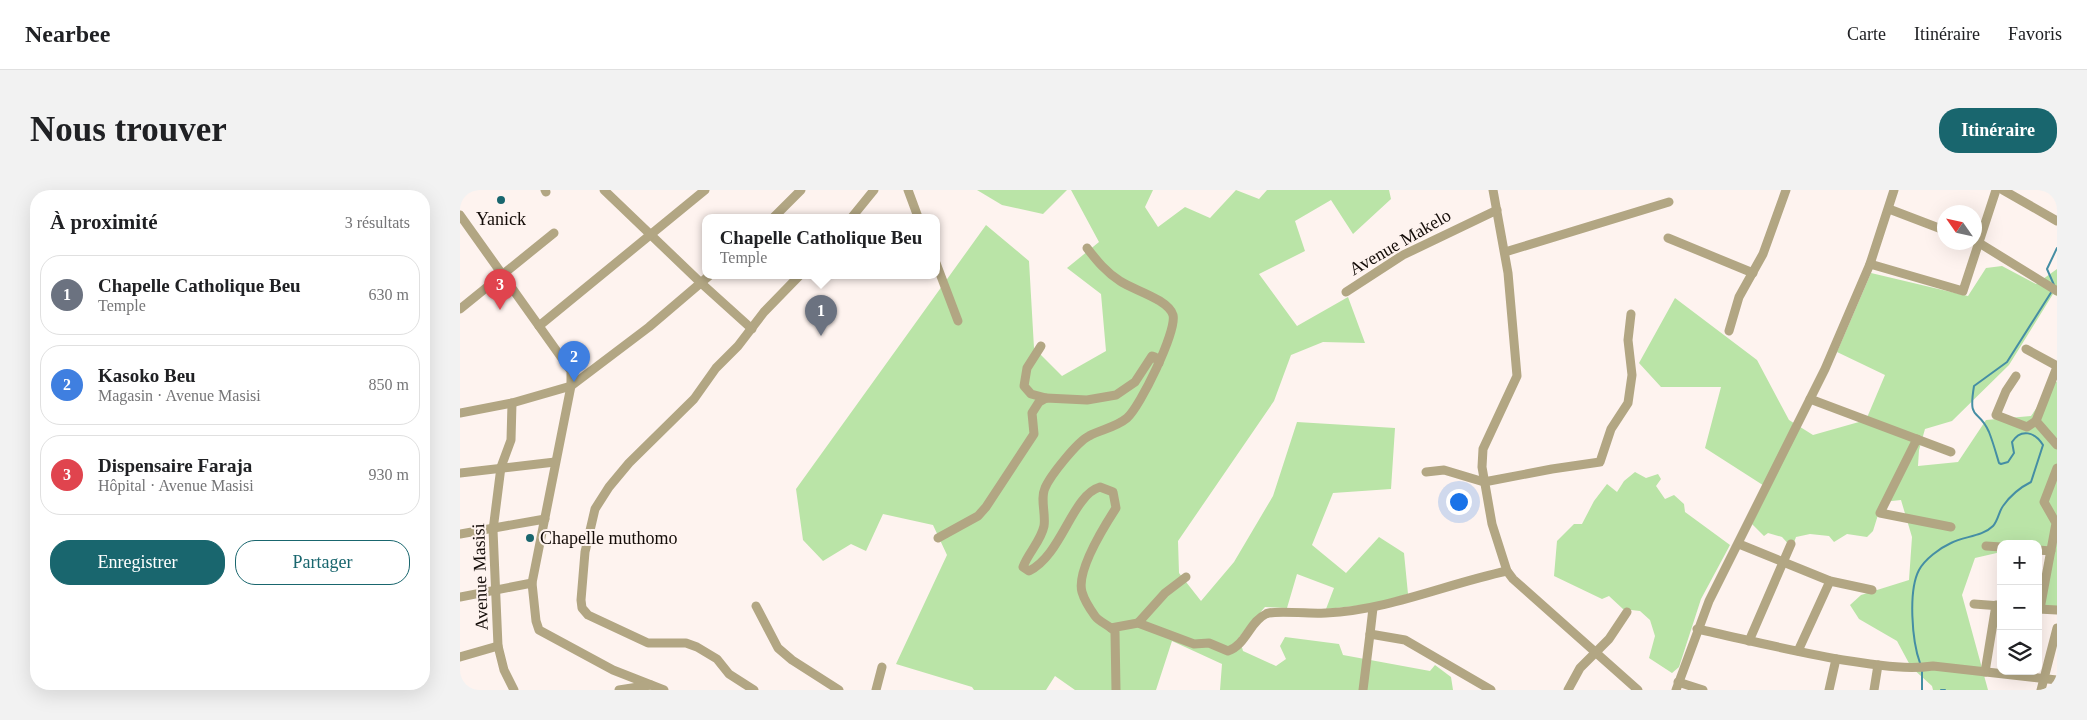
<!DOCTYPE html>
<html lang="fr">
<head>
<meta charset="utf-8">
<style>
  body { margin:0; font-family:"Times New Roman",serif; background:#f2f2f2; color:#202124 }
  .controls { position:absolute; right:15px; bottom:15px; display:grid; overflow:hidden; border-radius:10px; box-shadow:0 5px 20px #0002 }
  .controls button { width:45px; height:45px; display:grid; place-items:center; padding:0; border:0; border-bottom:1px solid #e0e0e0; background:#fff; color:#202124; font:25px sans-serif }
  .compass { position:absolute; left:1477px; top:15px; width:45px; height:45px; border-radius:50%; background:#fff; box-shadow:0 5px 20px #0002; rotate:304deg }
  .you { position:absolute; left:998px; top:311px; width:18px; height:18px; margin:-12px; border:4px solid #fff; border-radius:50%; background:#1a73e8; box-shadow:0 0 0 8px #1a73e833 }
  .badge { display:grid; place-items:center; width:32px; height:32px; border-radius:50%; background:#19666e; color:#fff; font-size:16px; font-weight:700 }
  .pin { position:absolute; translate:-50% -41px; filter:drop-shadow(0 1px 2px #0008) }
  .pin::after { content:''; position:absolute; top:26px; width:18px; height:15px; background:inherit; clip-path:polygon(0 0,100% 0,50% 100%) }
  .popup { position:absolute; left:242px; top:24px; width:238px; height:65px; box-sizing:border-box; display:grid; place-content:center; border-radius:10px; background:#fff; filter:drop-shadow(0 1px 4px #0005); font-size:16px; white-space:nowrap; color:#757577 }
  .popup b { font-size:19px; color:#202124 }
  .popup::after { content:''; position:absolute; left:50%; top:100%; margin-left:-10px; border:10px solid transparent; border-top-color:#fff }
  .list { margin:0; padding:0; list-style:none }
  h2 { display:flex; justify-content:space-between; align-items:center; height:65px; margin:0; padding:0 20px; font-size:21px }
  h2 small { font-size:16px; font-weight:400; color:#757577 }
  .list li { display:grid; grid-template-columns:32px 1fr auto; gap:15px; align-items:center; box-sizing:border-box; height:80px; margin:0 10px 10px; padding:0 10px; border:1px solid #e0e0e0; border-radius:20px }
  .list b { display:block; font-size:19px; white-space:nowrap }
  .list p { margin:0; font-size:16px; white-space:nowrap; color:#757577 }
  .list em { font-size:16px; font-style:normal; color:#757577 }
  .actions { display:flex; gap:10px; padding:15px 20px }
  .actions a { flex:1; padding:11px 0; border:1px solid #19666e; border-radius:20px; text-align:center; font-size:18px; color:#19666e }
  .actions .main { background:#19666e; color:#fff }
  .icon { flex:none; width:28px; height:28px; fill:none; stroke:currentColor; stroke-width:2; stroke-linecap:round; stroke-linejoin:round }
  .map { position:relative; flex:none; width:1597px; height:500px; overflow:hidden; border-radius:20px }
  header { display:flex; align-items:center; gap:30px; box-sizing:border-box; height:70px; padding:0 25px; background:#fff; border-bottom:1px solid #e0e0e0 }
  header strong { font-size:24px }
  nav { display:flex; gap:28px; margin-inline-start:auto; font-size:18px }
  .intro { display:flex; align-items:center; justify-content:space-between; box-sizing:border-box; height:120px; padding:0 30px }
  h1 { margin:0; font-size:35px }
  .button { padding:12px 22px; border-radius:20px; background:#19666e; color:#fff; font-size:18px; font-weight:700 }
  main { display:flex; gap:30px; padding:0 30px }
  aside { flex:1; background:#fff; border-radius:20px; box-shadow:0 5px 20px #0002 }
  .map>svg:first-child { display:block }
  .green { fill:#bae4a7 }
  .lines { fill:none; stroke-linecap:round; stroke-linejoin:round }
  .stream { stroke:#458ea4; stroke-width:2 }
  .minor { stroke:#b2a683; stroke-width:9 }
  .poi-dot { fill:#19666e; stroke:#fef3ef; stroke-width:2 }
  .labels { text-anchor:middle; stroke-width:4; stroke-linejoin:round; paint-order:stroke }
  .poi-label { font-size:18px; fill:#130b07; stroke:#fef3ef }
  .street-label { font-size:18px; fill:#130b07; stroke:#fef3ef }
</style>
</head>
<body>
<header>
<strong>Nearbee</strong>
<nav><a>Carte</a><a>Itinéraire</a><a>Favoris</a></nav>
</header>
<div class="intro"><h1>Nous trouver</h1><a class="button">Itinéraire</a></div>
<main>
<aside>
<h2>À proximité<small>3 résultats</small></h2>
<ul class="list">
<li><span class="badge" style="background:#6b7280">1</span><div><b>Chapelle Catholique Beu</b><p>Temple</p></div><em>630 m</em></li>
<li><span class="badge" style="background:#3f7fe0">2</span><div><b>Kasoko Beu</b><p>Magasin · Avenue Masisi</p></div><em>850 m</em></li>
<li><span class="badge" style="background:#e0444e">3</span><div><b>Dispensaire Faraja</b><p>Hôpital · Avenue Masisi</p></div><em>930 m</em></li>
</ul>
<div class="actions"><a class="main">Enregistrer</a><a>Partager</a></div>
</aside>
<div class="map">
<svg width="1597" height="500" viewBox="0 0 1597 500">
  <rect width="100%" height="100%" fill="#fef3ef"/>
  <g class="green">
    <polygon points="517,0 607,0 583,24 542,15"/>
    <polygon points="611,0 693,0 685,17 698,37 725,17 750,28 776,0 799,9 807,0 929,0 931,9 893,44 871,10 835,31 845,61 799,84 837,136 888,107 905,153 863,152 831,165 814,211 718,351 719,383 741,411 774,372 813,306 837,232 935,238 931,299 873,303 852,355 886,383 919,347 944,363 948,404 913,414 866,419 874,398 837,384 827,418 805,417 779,447 783,461 816,476 826,469 820,456 825,447 879,454 883,465 970,481 975,475 991,487 993,500 760,500 762,474 712,451 696,500 615,500 595,486 586,500 514,500 512,497 436,474 487,365 473,335 423,324 406,361 391,354 363,371 343,350 336,299 526,35 569,71 574,158 602,186 646,161 641,104 607,78 639,52"/>
    <polygon points="1542,76 1576,94 1597,79 1597,106 1593,104 1549,175 1492,231 1465,239 1459,260 1458,276 1498,272 1526,230 1571,226 1595,191 1597,192 1597,420 1579,413 1589,358 1578,359 1578,354 1541,354 1541,362 1515,368 1502,405 1528,500 1473,500 1472,496 1451,477 1437,451 1399,429 1390,415 1401,405 1449,390 1452,347 1441,310 1422,312 1413,341 1407,347 1387,344 1374,352 1369,346 1350,344 1336,347 1332,358 1322,347 1308,343 1304,346 1292,334 1309,299 1245,258 1261,197 1201,197 1179,173 1215,108 1297,170 1329,230 1353,245 1406,230 1425,185 1377,162 1411,83 1508,106 1526,78"/>
    <polygon points="1175,282 1186,288 1198,284 1201,289 1196,296 1205,309 1214,305 1224,314 1225,322 1270,355 1241,409 1219,477 1212,483 1189,468 1195,446 1190,430 1180,421 1163,419 1149,406 1142,409 1094,386 1097,351 1114,334 1122,334 1134,311 1147,294 1157,302 1164,291"/>
  </g>
  <g class="lines">
    <g class="stream">
      <polyline points="1594,95 1587,79 1597,58"/>
      <path d="M1460,473C1452,451 1448,401 1459,380C1465,369 1480,358 1491,353C1504,346 1522,347 1533,336C1538,331 1539,321 1543,316C1550,306 1561,297 1571,292L1583,255C1575,242 1561,238 1552,252L1554,263L1548,272L1541,274L1539,273C1536,263 1533,252 1529,242C1518,217 1508,233 1514,196L1547,172L1592,101"/>
      <polyline points="1462,480 1462,500"/>
      <polyline points="1481,500 1485,500"/>
    </g>
    <g class="minor">
      <polyline points="85,0 86,2"/>
      <polyline points="144,0 241,93 292,139"/>
      <polyline points="448,0 458,27"/>
      <polyline points="1033,0 1048,83 1057,186 1023,259 1022,277 1032,334 1047,381 1053,389 1178,500"/>
      <polyline points="1543,0 1597,31"/>
      <polyline points="1429,19 1484,40"/>
      <polyline points="0,25 111,181 111,196 72,393 76,431 79,440 153,480 204,500"/>
      <polyline points="314,27 341,0"/>
      <polyline points="392,27 414,0"/>
      <polyline points="1208,48 1293,83"/>
      <polyline points="1516,51 1597,101"/>
      <path d="M627,58C637,71 646,82 660,91C673,100 708,109 713,125C717,141 680,217 667,228C655,238 641,239 629,246C617,252 590,286 585,298C580,309 586,324 584,336C581,351 568,363 563,377L569,381C602,365 612,305 640,297L653,302L656,318C645,335 616,381 622,402C624,409 630,419 635,426C640,433 650,435 655,442L656,500"/>
      <polyline points="1045,62 1209,12"/>
      <polyline points="476,73 498,131"/>
      <polyline points="1410,74 1503,101 1536,0"/>
      <polyline points="886,102 943,65 1037,20"/>
      <polyline points="0,119 94,43"/>
      <polyline points="79,136 245,0"/>
      <polyline points="1269,141 1279,107 1303,64 1326,0"/>
      <polyline points="581,156 567,178 564,196 571,204 586,208"/>
      <polyline points="1566,159 1597,176"/>
      <polyline points="1597,177 1576,231 1597,255"/>
      <polyline points="1556,186 1546,201 1536,225 1567,237 1576,231"/>
      <polyline points="1350,209 1491,262"/>
      <polyline points="52,213 51,250 41,277 33,340 38,456 44,480 54,500"/>
      <polyline points="0,223 52,213 111,196 189,137 250,85"/>
      <polyline points="1457,249 1420,323 1491,337"/>
      <polyline points="966,282 984,280 1024,292 1092,279 1140,272 1151,239 1168,213 1172,185 1168,150 1171,124"/>
      <polyline points="0,283 95,272"/>
      <polyline points="0,344 85,329"/>
      <polyline points="478,348 518,326 526,317 574,244 572,223 579,212 586,208 627,210 656,205 675,192 692,166 695,167 699,173"/>
      <polyline points="1279,354 1370,391 1412,400"/>
      <polyline points="1526,356 1541,357"/>
      <polyline points="1578,360 1591,361"/>
      <polyline points="0,407 72,393"/>
      <polyline points="1514,414 1541,416"/>
      <polyline points="296,416 318,458 332,470 379,500"/>
      <polyline points="913,418 910,444 945,450 1031,500"/>
      <polyline points="1578,419 1597,420"/>
      <polyline points="1580,419 1596,333 1584,312 1597,278"/>
      <polyline points="678,433 705,403 726,387"/>
      <path d="M651,438L678,433L734,454L749,453L768,461C786,455 790,431 806,424C813,420 854,424 866,423C929,420 986,394 1047,381"/>
      <path d="M1237,439C1288,450 1339,463 1390,471C1418,475 1446,480 1473,476L1597,490"/>
      <polyline points="1289,451 1331,354"/>
      <polyline points="1338,461 1370,391"/>
      <polyline points="0,467 38,456"/>
      <polyline points="1525,482 1536,415"/>
      <polyline points="1218,492 1243,500"/>
      <polyline points="159,500 191,495"/>
      <polyline points="294,500 269,484 257,469 237,457 226,453 188,453 128,425 122,418 121,410 125,362 135,319 149,297 169,273 234,209 256,178 278,156 304,122 340,85"/>
      <polyline points="416,500 422,477"/>
      <polyline points="903,500 910,444"/>
      <polyline points="1108,500 1120,478 1149,449 1167,422"/>
      <polyline points="1216,500 1249,411 1365,179 1410,74 1434,0"/>
      <polyline points="1369,500 1376,469"/>
      <polyline points="1414,500 1418,475"/>
      <polyline points="1581,500 1597,438"/>
    </g>
  </g>
  <g class="poi-dot">
    <circle cx="41" cy="10" r="5"/>
    <circle cx="70" cy="348" r="5"/>
  </g>
  <g class="labels">
    <g class="poi-label">
      <text x="41" y="35">Yanick</text>
      <text x="80" y="354" text-anchor="start">Chapelle muthomo</text>
    </g>
    <g class="street-label">
      <text transform="translate(940 52) rotate(-30)" y="6">Avenue Makelo</text>
      <text transform="translate(20 387) rotate(-92)" y="6">Avenue Masisi</text>
    </g>
  </g>
</svg>
<div class="controls">
<button>+</button>
<button>−</button>
<button><svg class="icon" aria-label="layers" viewBox="0 0 24 24"><path d="M12 4l9 5-9 5-9-5zM3 14l9 5 9-5"/></svg></button>
</div>
<svg class="compass" viewBox="-18 -18 36 36"><path d="M0-13l5 13h-10z" fill="#e53935"/><path d="M0 13l5-13h-10z" fill="#757577"/></svg>
<div class="you"></div>
<div class="pin badge" style="left:361px;top:146px;background:#6b7280">1</div>
<div class="popup"><b>Chapelle Catholique Beu</b>Temple</div>
<div class="pin badge" style="left:114px;top:192px;background:#3f7fe0">2</div>
<div class="pin badge" style="left:40px;top:120px;background:#e0444e">3</div>
</div>
</main>
</body>
</html>
